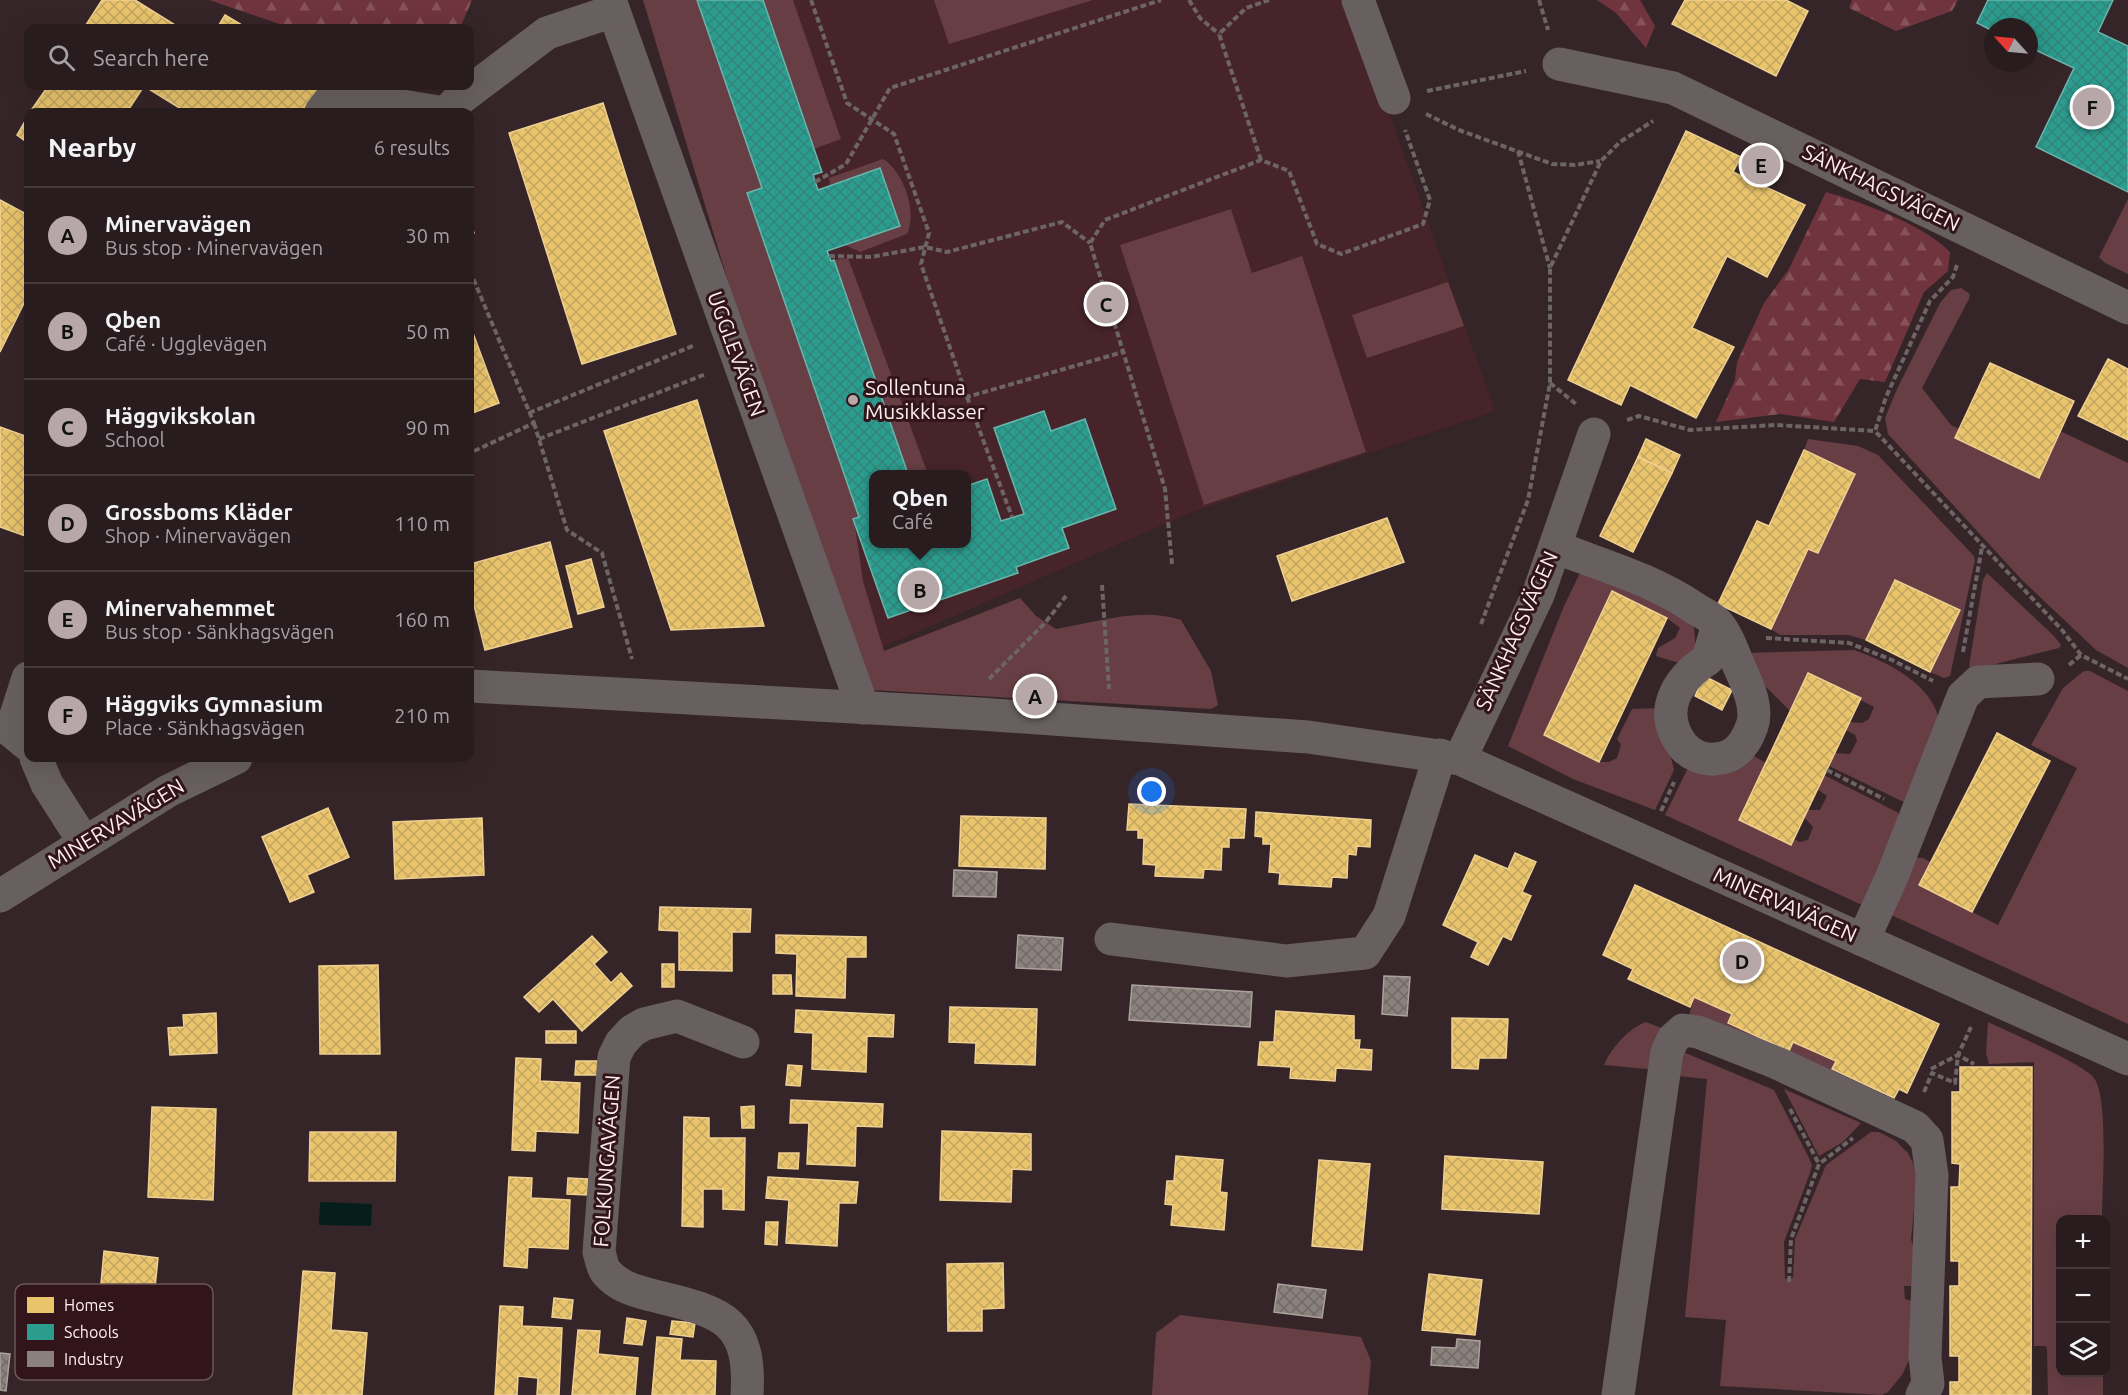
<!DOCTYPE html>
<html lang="en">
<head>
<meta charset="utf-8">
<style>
  body { margin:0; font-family:Ubuntu,sans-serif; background:#34292b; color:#f1f3f6 }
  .controls { position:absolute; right:18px; bottom:18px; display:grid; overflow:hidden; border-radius:12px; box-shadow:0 6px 24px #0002 }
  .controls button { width:54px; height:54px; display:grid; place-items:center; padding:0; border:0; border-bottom:2px solid #443a3c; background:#281c1e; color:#f1f3f6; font:30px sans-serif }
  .compass { position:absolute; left:1984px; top:18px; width:54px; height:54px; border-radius:50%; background:#281c1e; box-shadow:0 6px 24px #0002; rotate:297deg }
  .you { position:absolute; left:1152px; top:792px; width:21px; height:21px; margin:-15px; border:4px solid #fff; border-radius:50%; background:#1a73e8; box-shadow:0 0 0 9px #1a73e833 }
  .badge { display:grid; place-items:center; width:39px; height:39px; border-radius:50%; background:#b8a7a9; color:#111; font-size:20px; font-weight:700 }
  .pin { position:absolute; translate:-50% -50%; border:3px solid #fff; box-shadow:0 2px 6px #0006 }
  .popup { position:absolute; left:869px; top:470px; width:102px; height:78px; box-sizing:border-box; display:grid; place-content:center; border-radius:12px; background:#281c1e; filter:drop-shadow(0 2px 4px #0005); font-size:20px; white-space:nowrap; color:#a5a1a4 }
  .popup b { font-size:22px; color:#f1f3f6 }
  .popup::after { content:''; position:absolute; left:50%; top:100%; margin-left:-12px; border:12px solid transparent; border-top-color:#281c1e }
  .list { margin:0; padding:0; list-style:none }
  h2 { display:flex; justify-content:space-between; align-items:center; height:78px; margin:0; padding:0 24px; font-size:26px }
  h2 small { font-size:20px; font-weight:400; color:#a5a1a4 }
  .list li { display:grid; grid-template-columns:39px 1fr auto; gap:18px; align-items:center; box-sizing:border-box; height:96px; padding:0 24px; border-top:2px solid #443a3c }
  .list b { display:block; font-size:22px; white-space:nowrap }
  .list p { margin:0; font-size:20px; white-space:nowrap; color:#a5a1a4 }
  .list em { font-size:20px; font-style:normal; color:#a5a1a4 }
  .icon { flex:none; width:33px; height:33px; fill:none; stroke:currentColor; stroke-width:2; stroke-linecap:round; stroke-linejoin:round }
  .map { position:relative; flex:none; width:2128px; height:1395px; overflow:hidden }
  .search { position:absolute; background:#281c1e; box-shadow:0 6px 24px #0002; left:24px; top:24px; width:450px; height:66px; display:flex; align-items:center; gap:15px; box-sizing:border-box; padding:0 21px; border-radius:12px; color:#a5a1a4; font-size:22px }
  .panel { position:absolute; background:#281c1e; box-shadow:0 6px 24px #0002; left:24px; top:108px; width:450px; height:654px; border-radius:12px }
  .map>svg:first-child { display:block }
  .built { fill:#46242a; fill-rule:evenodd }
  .green { fill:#663e44 }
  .forest { fill:url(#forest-firs) }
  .water { fill:#051e1c }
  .homes { fill:url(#homes-cross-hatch); stroke:#efd092; stroke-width:1.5 }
  .schools { fill:url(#schools-cross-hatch); stroke:#6ab5ac; stroke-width:1.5 }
  .industry { fill:url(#industry-cross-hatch); stroke:#ada19e; stroke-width:1.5 }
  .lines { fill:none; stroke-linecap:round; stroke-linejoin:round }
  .path { stroke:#6d6465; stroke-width:4; stroke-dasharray:6 3; stroke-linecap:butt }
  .minor { stroke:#685f60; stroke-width:33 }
  .poi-dot { fill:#b8a7a9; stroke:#31151a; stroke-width:2 }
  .labels { text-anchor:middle; stroke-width:6; stroke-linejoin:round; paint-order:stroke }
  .street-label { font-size:21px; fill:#feedef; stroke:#31151a }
  .poi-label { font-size:21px; fill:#feedef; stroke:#31151a; text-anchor:start }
  .key { fill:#31151a; stroke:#6e565a; stroke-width:1.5 }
  .key-label { font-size:16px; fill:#feedef }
</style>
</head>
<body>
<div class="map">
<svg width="2128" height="1395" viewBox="0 0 2128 1395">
  <defs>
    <pattern id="forest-firs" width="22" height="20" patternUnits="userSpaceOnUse" patternTransform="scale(1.5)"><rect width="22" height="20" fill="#6f343e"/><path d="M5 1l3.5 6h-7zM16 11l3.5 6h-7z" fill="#85525a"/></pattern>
    <pattern id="homes-cross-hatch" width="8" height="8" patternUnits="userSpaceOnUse" patternTransform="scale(1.5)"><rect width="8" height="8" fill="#e9c46a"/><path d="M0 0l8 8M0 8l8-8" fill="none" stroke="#c2a562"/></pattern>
    <pattern id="schools-cross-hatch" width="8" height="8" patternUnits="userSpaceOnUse" patternTransform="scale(1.5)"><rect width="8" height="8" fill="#2a9d8f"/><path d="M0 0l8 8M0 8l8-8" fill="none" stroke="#34837a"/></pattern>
    <pattern id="industry-cross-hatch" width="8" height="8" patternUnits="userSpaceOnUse" patternTransform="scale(1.5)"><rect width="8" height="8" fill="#8a817c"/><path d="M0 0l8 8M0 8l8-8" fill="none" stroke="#716a67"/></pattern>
  </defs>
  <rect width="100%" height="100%" fill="#362528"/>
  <path class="built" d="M656,0H1349L1495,411L1192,512L871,652ZM874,474H966V544H874Z"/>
  <g class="green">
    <path d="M643,0H697L762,188L747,194L859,517L854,519L863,581L884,651L1020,598L1036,616L1056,629C1098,622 1140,607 1181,620L1211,671L1218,705L1211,709L872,690L795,503Z"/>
    <polygon points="763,0 793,0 841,139 814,149"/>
    <polygon points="934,0 1093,0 949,44"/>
    <path d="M883,159C903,171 918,212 907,234L860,252L845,245L880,168L830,185L829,178Z"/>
    <polygon points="2128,199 2128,274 2105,263 2099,257"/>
    <polygon points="1231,209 1252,273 1302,256 1366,452 1204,505 1120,245"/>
    <polygon points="848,258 928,474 908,474 834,260"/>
    <polygon points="1448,282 1464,326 1367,358 1352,315"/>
    <polygon points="1961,288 1970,294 1969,299 1922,388 1951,425 1959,429 1955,438 2038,478 2060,431 2128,463 2128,668 2096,650 2022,580 1888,434 1885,418 1897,389 1940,303 1951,290"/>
    <polygon points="1808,439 1858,446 1878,455 1974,556 1975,560 1950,676 1944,678 1930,672 1960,610 1895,580 1866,640 1848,635 1780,635 1771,629 1808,549 1818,553 1855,474 1804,450"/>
    <polygon points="1580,573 1673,604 1694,627 1696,652 1679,663 1656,656 1658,648 1675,638 1680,628 1667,618 1611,592 1544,735 1599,762 1609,762 1617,758 1621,745 1617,739 1632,709 1659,708 1674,770 1655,810 1573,779 1508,746 1564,606"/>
    <polygon points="1987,573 2054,636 2061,645 2059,648 1972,670 1969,666 1983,580"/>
    <path d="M1854,650C1888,662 1942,688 1940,732C1939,744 1918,791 1912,806L1829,766L1835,753L1850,754L1857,741L1855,735L1846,730L1850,722L1862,723L1869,719L1874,707L1809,673L1790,711L1759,680L1744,653Z"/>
    <polygon points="2084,671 2090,671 2128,691 2128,1024 1889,914 1913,858 1923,858 1930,862 1919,885 1998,925 2077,768 2031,745 2063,688"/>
    <polygon points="1750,754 1766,763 1739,820 1790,844 1794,839 1800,842 1808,840 1813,827 1804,817 1808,810 1820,810 1827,796 1817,789 1824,775 1897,812 1903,819 1867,903 1860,904 1665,815 1687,770"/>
    <polygon points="1694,997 1732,1014 1728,1023 1773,1044 1769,1053 1689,1016"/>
    <path d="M1646,1022L1664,1029L1658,1070L1604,1065C1610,1049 1630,1027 1646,1022Z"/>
    <path d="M1988,1022C2007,1031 2085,1065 2094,1078C2109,1098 2102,1191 2102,1219L2060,1220V1372L2103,1373V1395H2048L2047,1350L2046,1346H2034V1062L1989,1064L1986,1053Z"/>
    <polygon points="1793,1042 1836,1061 1832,1070 1877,1090 1873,1097 1789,1051"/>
    <polygon points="1683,1052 1774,1090 1808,1156 1812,1165 1810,1173 1784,1242 1785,1279 1793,1278 1795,1239 1826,1165 1871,1132 1879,1132 1896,1141 1908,1153 1913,1163 1917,1180 1911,1239 1916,1256 1914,1286 1904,1286 1905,1299 1915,1302 1920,1337 1902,1375 1888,1392 1882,1395 1720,1386 1726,1320 1685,1317 1707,1079 1678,1076"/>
    <polygon points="1784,1089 1861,1123 1843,1142 1819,1156"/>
    <polygon points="1180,1315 1361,1337 1371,1361 1368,1395 1152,1395 1156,1333"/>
  </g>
  <g class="forest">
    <polygon points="209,0 472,0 460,28 291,28"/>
    <polygon points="1597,0 1640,0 1655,26 1646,48 1616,13"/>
    <polygon points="1852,0 1958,0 1952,11 1896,31 1849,8"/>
    <path d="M1826,192C1864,203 1922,224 1950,252L1948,271L1924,292L1885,382L1860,379L1834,422L1781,414L1716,422L1735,380L1737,362L1764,303L1789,269Z"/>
  </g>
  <polygon class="water" points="320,1202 372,1204 371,1226 319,1225"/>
  <g class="homes">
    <polygon points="102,0 135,0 180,28 84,28"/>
    <polygon points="1685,0 1786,0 1808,11 1776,76 1672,24"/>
    <polygon points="225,15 247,28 217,28"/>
    <polygon points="48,86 330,86 313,112 186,112 144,86 127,112 30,112"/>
    <polygon points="603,103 676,334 582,364 509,133"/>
    <polygon points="28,116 28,143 17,135"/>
    <polygon points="1686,131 1741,157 1733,172 1805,205 1767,277 1727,256 1692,328 1734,347 1696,418 1630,385 1621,405 1568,380"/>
    <polygon points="0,200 28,215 28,295 0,352"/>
    <polygon points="470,220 474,233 470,235"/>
    <polygon points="470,325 499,403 470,414"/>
    <polygon points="2108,359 2128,369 2128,440 2078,416"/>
    <polygon points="1990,363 2074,401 2039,478 1955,438"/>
    <polygon points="697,400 764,626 671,630 604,431"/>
    <polygon points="0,427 28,437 28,537 0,527"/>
    <polygon points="1646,439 1680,455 1672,473 1638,457"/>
    <polygon points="1804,450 1855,474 1818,553 1808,549 1771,629 1718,604 1757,521 1769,526"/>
    <polygon points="1638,457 1672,473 1633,552 1600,536"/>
    <polygon points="1387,518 1404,562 1292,601 1277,556"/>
    <polygon points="550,542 572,627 485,650 470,589 470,564"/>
    <polygon points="591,559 604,607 578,614 566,566"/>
    <polygon points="1895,580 1960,610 1930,672 1866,640"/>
    <polygon points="1612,591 1667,618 1599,762 1544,735"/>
    <polygon points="1808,673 1861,698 1791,845 1739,820"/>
    <polygon points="1704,676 1732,690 1722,710 1695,696"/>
    <polygon points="1997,733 2050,761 1972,912 1919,885"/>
    <polygon points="1129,804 1246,809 1244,838 1229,838 1229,847 1222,847 1221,870 1204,869 1203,878 1155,876 1156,865 1143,864 1144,838 1138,838 1138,830 1127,830"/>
    <polygon points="328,808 349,857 307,875 314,892 290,902 262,837"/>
    <polygon points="1256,812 1371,820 1370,847 1357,846 1356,855 1348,854 1347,878 1332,877 1331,887 1279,884 1280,873 1269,872 1271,844 1263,844 1263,837 1255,836"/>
    <polygon points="961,816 1046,818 1045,869 959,866"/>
    <polygon points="482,818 484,875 395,879 393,822"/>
    <polygon points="1515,853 1536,862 1522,892 1531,896 1511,940 1503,936 1488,965 1471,957 1478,942 1443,925 1475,855 1508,869"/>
    <polygon points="1635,885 1939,1024 1907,1093 1899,1089 1894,1098 1832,1069 1836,1061 1793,1042 1789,1051 1728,1023 1732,1014 1694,997 1690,1007 1628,979 1633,969 1603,955"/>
    <polygon points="660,907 751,909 750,932 732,932 732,971 679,970 679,931 659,930"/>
    <polygon points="776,935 866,937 866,957 846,957 845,998 796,996 797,954 776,953"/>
    <polygon points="592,936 607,952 594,964 611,983 621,973 632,986 582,1031 553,999 539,1012 524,997"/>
    <rect x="662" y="964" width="12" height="23"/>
    <polygon points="378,965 380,1054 320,1054 319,966"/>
    <polygon points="773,975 791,975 792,994 773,994"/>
    <polygon points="950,1007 1037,1009 1035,1065 975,1063 976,1043 949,1042"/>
    <polygon points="796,1010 894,1015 893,1037 867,1036 866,1072 812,1069 813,1033 795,1032"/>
    <polygon points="1276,1011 1354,1016 1354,1040 1360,1040 1359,1049 1372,1050 1371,1070 1336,1068 1335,1081 1290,1078 1291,1067 1258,1065 1260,1042 1274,1042"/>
    <polygon points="216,1013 217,1053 170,1055 168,1028 184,1027 183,1015"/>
    <polygon points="1452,1018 1508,1019 1506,1058 1479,1058 1478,1069 1452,1068"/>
    <rect x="546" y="1031" width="30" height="12"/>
    <polygon points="516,1058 541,1059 540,1081 580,1083 578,1133 536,1131 535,1151 512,1150"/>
    <polygon points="576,1061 600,1061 599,1075 575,1075"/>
    <polygon points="788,1065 802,1066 800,1086 786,1085"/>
    <polygon points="1960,1067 2032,1067 2031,1395 1950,1395 1950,1382 1959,1382 1959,1356 1950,1356 1950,1286 1959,1286 1959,1261 1951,1261 1951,1187 1959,1187 1960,1164 1952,1163 1952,1092 1960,1092"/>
    <polygon points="791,1100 883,1104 882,1127 856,1126 855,1166 807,1164 809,1123 790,1123"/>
    <polygon points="754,1106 754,1128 742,1128 741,1107"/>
    <polygon points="152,1107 216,1109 213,1200 148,1197"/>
    <polygon points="684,1117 709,1118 709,1138 745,1138 744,1210 723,1209 723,1189 703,1189 703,1227 682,1226"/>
    <polygon points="942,1131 1031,1134 1031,1170 1012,1169 1011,1202 940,1200"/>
    <polygon points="310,1132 396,1132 395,1181 309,1181"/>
    <polygon points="779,1153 799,1153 798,1169 778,1168"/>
    <polygon points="1176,1156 1223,1160 1220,1192 1227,1193 1224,1230 1171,1225 1173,1205 1165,1204 1167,1181 1174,1181"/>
    <polygon points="1445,1156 1543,1162 1539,1214 1442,1209"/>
    <polygon points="1319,1160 1370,1164 1362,1250 1312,1246"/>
    <polygon points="509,1177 532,1178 531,1198 570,1200 568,1249 528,1247 527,1268 504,1266"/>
    <polygon points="768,1177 858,1182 856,1203 839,1203 837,1246 786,1243 789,1200 766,1198"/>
    <polygon points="568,1178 588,1179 587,1195 567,1194"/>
    <polygon points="766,1222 778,1222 777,1245 765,1244"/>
    <polygon points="104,1251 158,1258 151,1326 143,1324 140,1355 85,1346 90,1304 99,1305"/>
    <polygon points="1003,1263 1004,1308 982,1309 982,1331 948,1331 947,1264"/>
    <polygon points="303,1271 335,1273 331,1330 367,1333 362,1395 293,1395"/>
    <polygon points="1429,1274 1482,1280 1475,1335 1422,1330"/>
    <polygon points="554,1298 573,1300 571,1319 552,1317"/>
    <polygon points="500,1306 523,1307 522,1326 562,1328 559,1395 537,1395 538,1378 518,1376 517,1395 495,1395"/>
    <polygon points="627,1318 646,1321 642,1345 624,1343"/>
    <polygon points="672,1321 695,1323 693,1337 670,1334"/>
    <polygon points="578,1330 600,1331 598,1354 638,1358 635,1395 572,1395"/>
    <polygon points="657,1337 682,1339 680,1360 716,1361 715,1395 652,1395"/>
  </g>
  <g class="schools">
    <polygon points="697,0 763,0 822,172 813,175 818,190 880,168 900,226 827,251 831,261 834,260 908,474 874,474 874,544 966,544 966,486 987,479 1001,521 1024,514 994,428 1044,411 1051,431 1085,419 1116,509 1062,528 1069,548 1016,567 1018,573 888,618 853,519 859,517 747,193 762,188"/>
    <polygon points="1988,0 2113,0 2098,32 2128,46 2128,192 2036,147 2074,68 2029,47 2029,27 1993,27 1993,31 1977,23"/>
  </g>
  <g class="industry">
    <polygon points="954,870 997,872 996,897 953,896"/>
    <polygon points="1018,935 1063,938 1061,970 1016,968"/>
    <polygon points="1384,976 1410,977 1407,1016 1382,1014"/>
    <polygon points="1132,985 1252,992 1250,1027 1129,1020"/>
    <polygon points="1278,1284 1326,1290 1322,1318 1274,1312"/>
    <polygon points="1457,1339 1480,1341 1478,1368 1431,1365 1432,1347 1456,1348"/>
    <polygon points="0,1353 10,1354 6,1391 0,1390"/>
  </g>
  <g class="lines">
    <g class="path">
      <polyline points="811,0 847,103 894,134 929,233 921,264 967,397 1123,352"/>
      <polyline points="1189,0 1200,18 1219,34"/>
      <polyline points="1539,0 1548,30"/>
      <polyline points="1427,91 1526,71"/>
      <polyline points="1426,114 1459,130 1552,164 1575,165 1600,161"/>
      <polyline points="1518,151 1550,268"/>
      <polyline points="1261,160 1219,34 1246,8 1269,0"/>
      <polyline points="815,182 846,164 890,88 1161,0"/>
      <polyline points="829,256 871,257 925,247 947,252 1062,222 1090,243"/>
      <polyline points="1957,265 1953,277 1930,301 1886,397 1875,431 2062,630 2081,655 2128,679"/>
      <polyline points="470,271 534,423 470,453"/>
      <polyline points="1550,383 1576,404"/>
      <polyline points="967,397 1012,517"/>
      <polyline points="529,413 695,345"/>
      <polyline points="1627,420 1639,416 1690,430 1776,425 1875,431"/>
      <polyline points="534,423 567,530 602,553 632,659"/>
      <polyline points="539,439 706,374"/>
      <polyline points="1172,564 1165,489 1090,243 1105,220 1261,160 1289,171 1317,244 1341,254 1423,224 1430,200 1405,130"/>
      <polyline points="1102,585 1109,689"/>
      <polyline points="1481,624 1528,500 1550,383 1550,268 1601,161 1620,142 1653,121"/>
      <polyline points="1766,638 1849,643 1892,660 1933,681"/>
      <polyline points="1963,652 1982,547"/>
      <polyline points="2069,665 2081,655"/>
      <polyline points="989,679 1045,623 1066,596"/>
      <polyline points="1827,770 1884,799"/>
      <polyline points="1661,811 1674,782"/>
      <polyline points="1931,1069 1958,1055 1974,1064"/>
      <polyline points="1924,1092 1932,1073 1955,1083 1958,1055 1971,1027"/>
      <polyline points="1790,1109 1819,1164"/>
      <polyline points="1789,1282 1791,1239 1819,1164 1853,1138"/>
    </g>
    <g class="minor">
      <polyline points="610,0 863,708"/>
      <polyline points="1358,0 1394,98"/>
      <polyline points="1559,64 1673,88 2128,308"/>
      <polyline points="321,112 334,95 439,112"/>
      <polyline points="447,112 457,101 547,33 613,11"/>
      <path d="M1555,547C1604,566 1652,579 1696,609C1703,613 1713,618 1718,624C1729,637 1735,658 1742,673C1749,688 1758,709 1752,726C1746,743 1736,758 1715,759C1703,760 1691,755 1683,746C1657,712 1676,680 1708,659L1718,624"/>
      <polyline points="28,678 11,731 28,745"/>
      <polyline points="470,686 980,714 1308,737 1460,759 2128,1059"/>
      <polyline points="36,758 47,784 84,842"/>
      <polyline points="1460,759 1538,595 1594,434"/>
      <polyline points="0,896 168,791 236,758"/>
      <polyline points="1111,939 1286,961 1365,953 1389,916 1440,755"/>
      <polyline points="1863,940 1891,879 1963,696 1978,682 2038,679"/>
      <path d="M743,1042L677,1016L644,1024L632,1031L621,1043L614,1057L599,1252C601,1258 602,1268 607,1273C618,1286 635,1291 651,1295C717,1312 752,1315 747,1395"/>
      <polyline points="1618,1395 1667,1052 1673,1039 1683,1030 1698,1032 1777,1063 1915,1127 1927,1140 1932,1175 1925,1357 1928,1384 1922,1395"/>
    </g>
  </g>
  <circle class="poi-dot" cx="853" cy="400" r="6"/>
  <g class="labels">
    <g class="street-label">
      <text transform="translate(1881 188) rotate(26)" y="7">SÄNKHAGSVÄGEN</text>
      <text transform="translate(736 354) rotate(70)" y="7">UGGLEVÄGEN</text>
      <text transform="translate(1517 631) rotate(-66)" y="7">SÄNKHAGSVÄGEN</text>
      <text transform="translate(116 824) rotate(-31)" y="7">MINERVAVÄGEN</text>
      <text transform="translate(1785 905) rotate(24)" y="7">MINERVAVÄGEN</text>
      <text transform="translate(607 1161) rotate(-86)" y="7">FOLKUNGAVÄGEN</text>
    </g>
    <g class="poi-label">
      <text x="865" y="395">Sollentuna<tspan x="865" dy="24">Musikklasser</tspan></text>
    </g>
  </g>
  <rect x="15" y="1284" width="198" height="96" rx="9" class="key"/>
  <rect x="27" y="1297" width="27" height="16" fill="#e9c46a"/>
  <rect x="27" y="1324" width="27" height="16" fill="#2a9d8f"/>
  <rect x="27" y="1351" width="27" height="16" fill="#8a817c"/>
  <g class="key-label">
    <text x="64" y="1311">Homes</text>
    <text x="64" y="1338">Schools</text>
    <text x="64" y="1365">Industry</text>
  </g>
</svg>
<div class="controls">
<button>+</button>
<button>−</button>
<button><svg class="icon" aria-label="layers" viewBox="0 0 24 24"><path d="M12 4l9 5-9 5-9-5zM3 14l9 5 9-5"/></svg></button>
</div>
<svg class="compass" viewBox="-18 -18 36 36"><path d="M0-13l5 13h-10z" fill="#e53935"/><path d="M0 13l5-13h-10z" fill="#a5a1a4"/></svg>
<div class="you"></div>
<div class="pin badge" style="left:1035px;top:696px">A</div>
<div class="pin badge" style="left:920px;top:590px">B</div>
<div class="popup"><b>Qben</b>Café</div>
<div class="pin badge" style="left:1106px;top:304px">C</div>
<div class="pin badge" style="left:1742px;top:961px">D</div>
<div class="pin badge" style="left:1761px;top:165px">E</div>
<div class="pin badge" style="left:2092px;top:107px">F</div>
<div class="search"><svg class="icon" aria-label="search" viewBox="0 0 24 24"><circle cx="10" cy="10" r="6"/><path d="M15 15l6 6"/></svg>Search here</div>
<section class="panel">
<h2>Nearby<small>6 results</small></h2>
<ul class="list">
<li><span class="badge">A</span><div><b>Minervavägen</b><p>Bus stop · Minervavägen</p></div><em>30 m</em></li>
<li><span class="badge">B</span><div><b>Qben</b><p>Café · Ugglevägen</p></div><em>50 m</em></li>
<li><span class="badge">C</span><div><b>Häggvikskolan</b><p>School</p></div><em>90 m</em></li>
<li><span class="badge">D</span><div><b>Grossboms Kläder</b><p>Shop · Minervavägen</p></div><em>110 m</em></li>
<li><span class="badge">E</span><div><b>Minervahemmet</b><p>Bus stop · Sänkhagsvägen</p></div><em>160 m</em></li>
<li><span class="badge">F</span><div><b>Häggviks Gymnasium</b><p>Place · Sänkhagsvägen</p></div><em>210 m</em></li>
</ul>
</section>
</div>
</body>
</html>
